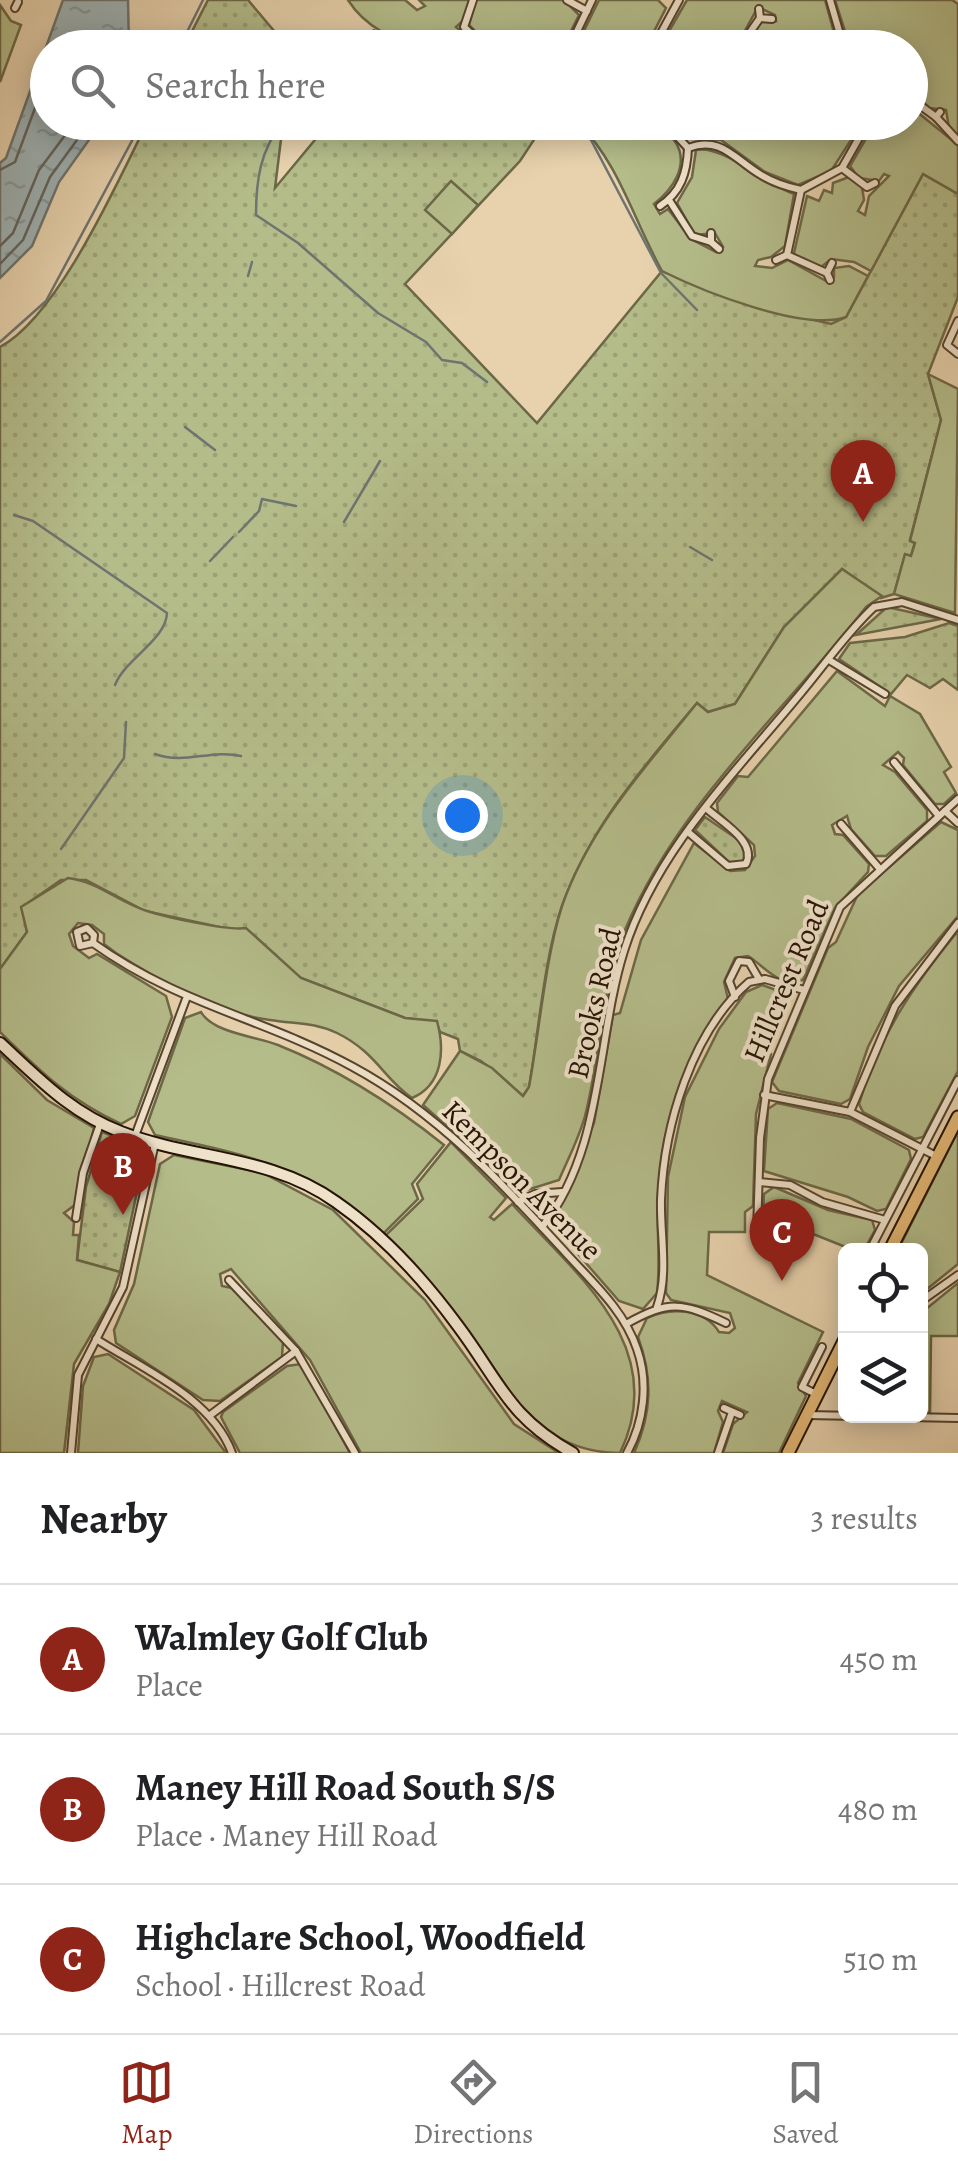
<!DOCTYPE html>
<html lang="en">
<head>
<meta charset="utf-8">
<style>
  body { margin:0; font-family:Alegreya,serif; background:#f2f2f2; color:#202124 }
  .controls { position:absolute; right:30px; bottom:30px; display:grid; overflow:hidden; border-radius:15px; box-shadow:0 5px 25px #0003 }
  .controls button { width:90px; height:90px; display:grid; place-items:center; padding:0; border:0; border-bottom:2px solid #e0e0e0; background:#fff; color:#202124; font:50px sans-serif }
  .you { position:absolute; left:462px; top:815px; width:35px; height:35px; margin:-25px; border:8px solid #fff; border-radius:50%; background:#1a73e8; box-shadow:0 0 0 15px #1a73e833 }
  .badge { display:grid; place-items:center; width:65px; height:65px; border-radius:50%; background:#8f2418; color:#fff; font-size:32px; font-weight:700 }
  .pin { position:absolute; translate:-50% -82px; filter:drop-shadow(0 2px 5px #0008) }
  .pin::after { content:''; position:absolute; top:52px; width:35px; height:30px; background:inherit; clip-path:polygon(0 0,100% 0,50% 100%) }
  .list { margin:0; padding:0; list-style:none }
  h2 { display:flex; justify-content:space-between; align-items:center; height:130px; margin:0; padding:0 40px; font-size:42px }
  h2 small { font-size:32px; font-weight:400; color:#757577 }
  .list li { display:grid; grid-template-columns:65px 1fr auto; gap:30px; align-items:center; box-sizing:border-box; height:150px; padding:0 40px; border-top:2px solid #e0e0e0 }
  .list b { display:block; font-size:38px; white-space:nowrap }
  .list p { margin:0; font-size:32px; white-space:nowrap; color:#757577 }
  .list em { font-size:32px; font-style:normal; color:#757577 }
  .icon { flex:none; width:55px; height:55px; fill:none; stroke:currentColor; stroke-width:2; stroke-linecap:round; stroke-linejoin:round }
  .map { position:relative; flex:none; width:958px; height:1453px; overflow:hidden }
  .search { position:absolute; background:#fff; box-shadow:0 5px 25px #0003; left:30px; right:30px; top:30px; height:110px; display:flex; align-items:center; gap:25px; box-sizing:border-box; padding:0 35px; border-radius:55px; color:#757577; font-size:38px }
  .sheet { height:580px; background:#fff }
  nav { display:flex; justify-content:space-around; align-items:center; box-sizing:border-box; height:140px; border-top:2px solid #e0e0e0; background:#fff; font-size:28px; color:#757577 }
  nav a { display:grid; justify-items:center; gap:5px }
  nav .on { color:#8f2418 }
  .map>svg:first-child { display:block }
  .grass { fill:url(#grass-dots); stroke:#6c6847; stroke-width:2.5 }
  .garden { fill:#b4bc8a; stroke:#6c6847; stroke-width:2.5 }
  .water { fill:url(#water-ripples); stroke:#6e746f; stroke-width:2.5 }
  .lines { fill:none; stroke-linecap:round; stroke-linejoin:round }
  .shore { stroke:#62645e; stroke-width:2.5 }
  .stream { stroke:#6e746f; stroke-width:2.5 }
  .street-casing { stroke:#56432e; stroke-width:10 }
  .secondary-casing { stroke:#251304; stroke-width:14 }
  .primary-casing { stroke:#251304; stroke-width:15 }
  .street { stroke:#efe2ca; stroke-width:6 }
  .secondary { stroke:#efe2ca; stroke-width:10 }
  .primary { stroke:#e4b976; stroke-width:11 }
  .labels { text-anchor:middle; stroke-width:8; stroke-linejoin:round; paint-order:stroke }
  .street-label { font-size:30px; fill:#251304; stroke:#efe2ca }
</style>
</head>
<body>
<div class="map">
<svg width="958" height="1453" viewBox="0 0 958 1453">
  <defs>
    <pattern id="grass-dots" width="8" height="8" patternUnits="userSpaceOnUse" patternTransform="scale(2.5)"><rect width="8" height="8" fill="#b4bc8a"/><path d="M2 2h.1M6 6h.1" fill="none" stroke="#9ba175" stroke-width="1.8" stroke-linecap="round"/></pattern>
    <pattern id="water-ripples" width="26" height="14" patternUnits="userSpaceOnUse" patternTransform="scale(2.5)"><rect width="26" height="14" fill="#9eb4b7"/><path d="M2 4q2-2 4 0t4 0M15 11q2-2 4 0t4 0" fill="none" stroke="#889a9c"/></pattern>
  </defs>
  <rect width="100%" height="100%" fill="#e7d2ad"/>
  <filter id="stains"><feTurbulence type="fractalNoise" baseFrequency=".002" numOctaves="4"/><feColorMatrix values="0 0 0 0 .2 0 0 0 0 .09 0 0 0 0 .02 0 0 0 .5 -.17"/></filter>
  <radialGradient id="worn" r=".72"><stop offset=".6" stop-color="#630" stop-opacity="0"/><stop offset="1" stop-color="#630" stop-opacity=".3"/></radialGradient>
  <g class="grass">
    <polygon points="208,0 248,0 275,32 287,39 288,47 184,47"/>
    <path d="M147,123H283L275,188L329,123H545L520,161L405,284L537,423L662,271L746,304L831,324L846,317L923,174L958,194V297L928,374L941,420L910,540L915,542L911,556L905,555L894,594L881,598L842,569L784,627L735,704L708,712L697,703C644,766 590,827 562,906C544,959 539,1030 529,1087L523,1096L481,1061L460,1051L458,1039L440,1032L436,1022L405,1018L301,978L233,930L145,911L86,880H61L22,907L27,932L0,969V347C58,316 117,183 147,123Z"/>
    <polygon points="887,607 941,619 856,635"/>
    <polygon points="949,623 958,626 958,690 943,679 930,688 907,675 891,694 839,659 850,643 905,637"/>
    <polygon points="705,817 743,843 747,852 743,862 730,863 695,830"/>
    <polygon points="102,1132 136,1144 145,1154 120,1272 77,1260 86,1187"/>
  </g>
  <g class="garden">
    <path d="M348,0H405L417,10L425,6L419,0H470L465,19L456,27L474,42L480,36L469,25L476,0H564L579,15L563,47H521L515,40C463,60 381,52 348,0Z"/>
    <polygon points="599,0 658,0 666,8 646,47 576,47"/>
    <polygon points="687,0 825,0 838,47 743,47 761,22 776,21 775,15 758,7 736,47 676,47 665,38"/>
    <polygon points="835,0 952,0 958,4 958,137 949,128 946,110 929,108 911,89 910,48 850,47"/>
    <polygon points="0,5 11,21 21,25 0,82"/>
    <polygon points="911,107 958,145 958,194 923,174 871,271 854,262 831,259 820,268 797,258 794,253 807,196 819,201 824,190 832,193 833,183 849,177 862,187 864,200 858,211 865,215 869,196 889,176 884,174 879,181 859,178 850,166 875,123 910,122"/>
    <path d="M578,123H615L622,129L629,123C685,123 699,169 654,204L660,214L668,209L691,239L716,252L723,247L715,233L695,235L677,203L692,177L696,150C723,144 762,183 794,194L785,246L771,257L758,260L755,266L772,268L788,260L828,282L834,277V268L849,266L868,276L846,317C804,332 702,291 662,271C635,223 618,161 578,123Z"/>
    <polygon points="674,123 862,123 831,171 798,185 765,172 721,140 689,139"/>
    <polygon points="451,181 478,205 452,234 425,210"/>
    <polygon points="928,374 958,389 955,613 894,594 905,554 911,556 915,543 910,541 941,420"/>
    <path d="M842,569L882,596L866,607C784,712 677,805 625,930C601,990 601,1055 585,1116C579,1138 568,1159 559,1180L527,1190L514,1186L423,1105L460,1051L492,1068L523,1096L529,1087C539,1033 546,955 562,906C590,826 646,767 697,703L708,712L735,704L784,627Z"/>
    <path d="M837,671L885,706L890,696L920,714L951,767L944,772L956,793L944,804H935L903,765L904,758L898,752L883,765L895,772L927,810V821L886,856H875L851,829L847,816L832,825L835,834L843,835L869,864L868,872L835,908L803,980C778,988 766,967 748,956L735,958L724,982L728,999C686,1064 663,1113 658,1192C656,1226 661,1260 657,1293L643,1309L619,1301L551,1223L594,1123L613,1015L620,1013L641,940L694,843L730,871L745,870L755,856L754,845L718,812L717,803L738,776L748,777Z"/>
    <polygon points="941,822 958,830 958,916 899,986 868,1047 850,1099 841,1104 779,1091 772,1082 828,948 836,942 858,894"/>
    <path d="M68,878C99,882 118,902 147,911C166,917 228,931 246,928L301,978L405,1018L437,1021C445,1050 443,1085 412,1098C384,1079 376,1052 337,1033C315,1022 294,1024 270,1020C216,1013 162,982 116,953L104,944V934L92,925L78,923L69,934L73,946L89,958L97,954L166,996L172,1017L135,1116L121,1124C68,1099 41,1072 0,1032V969L27,932L21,907Z"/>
    <path d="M958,931V1071L923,1137L915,1139L863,1112L859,1104C878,1037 915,983 958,931Z"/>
    <path d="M762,985L790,995L765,1050L771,1054L756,1114L753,1206L745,1212V1232H709L707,1275L823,1332L798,1383L806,1396L779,1453H723L733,1424L747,1412L722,1401L718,1411L723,1422L714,1453H634C652,1413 653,1378 638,1337L647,1318C670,1307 704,1308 719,1332L729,1333L735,1328L730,1313L671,1300L666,1293L668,1177L685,1097L719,1029L746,992Z"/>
    <path d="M201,1012C213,1033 255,1036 278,1045C338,1069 394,1105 444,1145L412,1184L418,1199L383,1234C311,1167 248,1155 155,1135L148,1122L185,1018Z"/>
    <polygon points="0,1054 47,1100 94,1128 76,1204 64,1213 74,1222 73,1235 79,1235 77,1260 120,1272 109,1304 74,1364 64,1453 0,1453"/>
    <polygon points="777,1103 851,1119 909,1150 911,1159 886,1209 877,1211 848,1197 764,1171 768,1109"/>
    <polygon points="958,1131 958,1264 921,1294 920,1250 898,1250"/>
    <path d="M451,1142L506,1198L490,1217L494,1220L512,1204C577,1275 671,1347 620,1453C533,1453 507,1382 462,1322C439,1291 413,1263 385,1236L423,1199L417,1184Z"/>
    <polygon points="174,1155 263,1173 333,1210 425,1300 514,1424 559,1453 361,1453 310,1360 231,1269 220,1274 222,1286 232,1288 283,1341 282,1357 220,1401 203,1400 116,1343 114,1330 134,1284 160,1164"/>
    <polygon points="774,1187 828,1210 872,1220 875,1230 864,1250 853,1250 763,1214 764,1194"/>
    <polygon points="958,1283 958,1336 931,1336 930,1412 921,1412 921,1313"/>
    <polygon points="108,1354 194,1410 226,1453 78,1453 83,1386 94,1357"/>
    <polygon points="301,1364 350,1453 240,1453 221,1417 223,1412 287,1366"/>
  </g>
  <polygon class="water" points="63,0 128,0 129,47 48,48 48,122 101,123 59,182 32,246 0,278 0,163 6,158"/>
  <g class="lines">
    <g class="shore">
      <polyline points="0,170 15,162 48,73"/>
      <polyline points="0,246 13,233 39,170 75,122"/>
      <polyline points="0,264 23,240 50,177 90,122"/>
    </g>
    <g class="stream">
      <polyline points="345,47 374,30 398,48"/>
      <polyline points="179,48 203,0"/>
      <polyline points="288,48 287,39 331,39 343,48"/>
      <path d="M283,122C260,150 256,181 256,215L298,243L378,313L426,342L442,360L462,363L487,382"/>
      <polyline points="573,122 591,140 661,273 697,310"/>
      <polyline points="248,276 252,262"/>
      <polyline points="0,342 46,301 142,122"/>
      <polyline points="185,427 215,450"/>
      <path d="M14,515L33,521L167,613C166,640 125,659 115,685"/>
      <polyline points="344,522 380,461"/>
      <polyline points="239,532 259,511 262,499 296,506"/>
      <polyline points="690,547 712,560"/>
      <polyline points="210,561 233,537"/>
      <path d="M155,754C185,765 211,749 241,756"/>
      <polyline points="61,849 124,758 126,722"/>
    </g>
    <g class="street-casing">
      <g id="street">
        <polyline points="473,0 464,27 476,38"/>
        <polyline points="567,0 587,11"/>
        <polyline points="830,0 844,48"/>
        <polyline points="15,8 18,2"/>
        <polyline points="759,9 760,18 772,19"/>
        <polyline points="656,43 665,48"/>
        <polyline points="503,47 503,48"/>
        <polyline points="515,48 517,44"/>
        <polyline points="569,48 592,0"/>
        <polyline points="653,48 679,0"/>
        <polyline points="739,48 760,18"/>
        <polyline points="910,98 936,117 940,112"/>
        <polyline points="936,117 958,141"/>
        <polyline points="621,127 622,122"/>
        <path d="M688,148C721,135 735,160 761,175C774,183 787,187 801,190L842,168L868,122"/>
        <polyline points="842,168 867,187 875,183"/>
        <polyline points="801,190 787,255 827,273"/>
        <polyline points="669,200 692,236 711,242"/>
        <path d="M660,206C681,192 687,173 688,148L664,122"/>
        <polyline points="711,233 711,242 719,249"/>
        <polyline points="776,260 787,255"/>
        <polyline points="830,280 827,273 832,263"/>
        <polyline points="958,321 947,345 958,354"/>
        <polyline points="829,660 885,694"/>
        <polyline points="894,762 939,816"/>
        <polyline points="945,811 958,823"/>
        <polyline points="841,824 879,868"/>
        <path d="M688,832L728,866L746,864C757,841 721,822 706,808"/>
        <path d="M93,943L80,946L77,932L87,928L94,935L93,943C179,1005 264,1018 353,1067C438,1113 501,1182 565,1252C592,1282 624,1310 637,1349C649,1383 644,1422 627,1453"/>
        <polyline points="735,997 729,981 739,961 749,962 759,979"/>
        <polyline points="764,1095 850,1112 936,1156"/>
        <polyline points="850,1112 895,1006 958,923"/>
        <polyline points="135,1136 186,999"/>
        <polyline points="759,1182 790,1185 822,1202 885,1220"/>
        <polyline points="518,1202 535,1194 562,1192"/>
        <polyline points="76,1218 83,1173 100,1124"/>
        <path d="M542,1227C604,1150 596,1040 624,951C655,853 731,777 795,700C821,670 845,634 874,607L902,602L958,620"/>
        <polyline points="757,1231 760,1138 768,1079 840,907 958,799"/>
        <polyline points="870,1250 958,1080"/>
        <polyline points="229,1280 296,1351 355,1453"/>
        <polyline points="920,1302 958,1275"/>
        <path d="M657,1307C669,1273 660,1235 661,1200C664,1126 691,1032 749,982L765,979L804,990"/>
        <path d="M626,1324C669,1300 682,1302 726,1323"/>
        <path d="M96,1339C143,1369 212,1398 232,1453"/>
        <polyline points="816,1394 802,1387 822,1347"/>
        <polyline points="724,1408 740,1415"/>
        <polyline points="807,1415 958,1418"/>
        <polyline points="209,1416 296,1351"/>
        <polyline points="71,1453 78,1375 123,1287 155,1143"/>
        <polyline points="718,1453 732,1412"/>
      </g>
    </g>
    <g class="secondary-casing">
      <path id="secondary" d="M0,1043C39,1079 71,1113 121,1132C193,1160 271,1155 336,1202C382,1234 425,1281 458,1326C500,1382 508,1417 573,1453"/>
    </g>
    <g class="primary-casing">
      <g id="primary">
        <polyline points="890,1250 958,1117"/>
        <polyline points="788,1453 846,1337"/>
      </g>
    </g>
    <use href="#street" class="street"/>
    <use href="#secondary" class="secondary"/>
    <use href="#primary" class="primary"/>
  </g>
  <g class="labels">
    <g class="street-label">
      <text transform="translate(786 981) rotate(-67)" y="10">Hillcrest Road</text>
      <text transform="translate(594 1003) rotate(-77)" y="10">Brooks Road</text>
      <text transform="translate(522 1180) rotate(45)" y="10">Kempson Avenue</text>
    </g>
  </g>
  <rect width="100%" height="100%" filter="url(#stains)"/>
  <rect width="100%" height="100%" fill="url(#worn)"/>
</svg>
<div class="controls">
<button><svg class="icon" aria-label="locate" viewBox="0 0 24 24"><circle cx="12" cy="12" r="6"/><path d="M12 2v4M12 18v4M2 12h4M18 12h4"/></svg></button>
<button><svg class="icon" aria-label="layers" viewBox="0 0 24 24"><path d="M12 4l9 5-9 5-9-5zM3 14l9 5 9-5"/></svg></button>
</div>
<div class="you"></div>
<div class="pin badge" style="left:863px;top:522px">A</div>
<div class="pin badge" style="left:123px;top:1215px">B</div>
<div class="pin badge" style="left:782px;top:1281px">C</div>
<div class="search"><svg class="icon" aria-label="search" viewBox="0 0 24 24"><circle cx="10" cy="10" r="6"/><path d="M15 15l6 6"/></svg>Search here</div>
</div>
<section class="sheet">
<h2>Nearby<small>3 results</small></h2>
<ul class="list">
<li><span class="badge">A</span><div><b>Walmley Golf Club</b><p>Place</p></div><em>450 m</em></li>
<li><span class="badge">B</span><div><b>Maney Hill Road South S/S</b><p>Place · Maney Hill Road</p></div><em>480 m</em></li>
<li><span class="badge">C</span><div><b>Highclare School, Woodfield</b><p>School · Hillcrest Road</p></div><em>510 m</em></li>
</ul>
</section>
<nav>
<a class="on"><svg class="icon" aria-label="map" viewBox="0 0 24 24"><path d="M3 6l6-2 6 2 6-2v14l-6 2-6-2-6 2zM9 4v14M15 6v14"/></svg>Map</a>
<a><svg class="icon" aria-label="directions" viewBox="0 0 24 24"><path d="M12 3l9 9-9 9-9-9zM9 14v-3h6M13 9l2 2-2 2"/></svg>Directions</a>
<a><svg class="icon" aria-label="saved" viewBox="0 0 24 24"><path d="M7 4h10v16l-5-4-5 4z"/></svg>Saved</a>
</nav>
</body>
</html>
